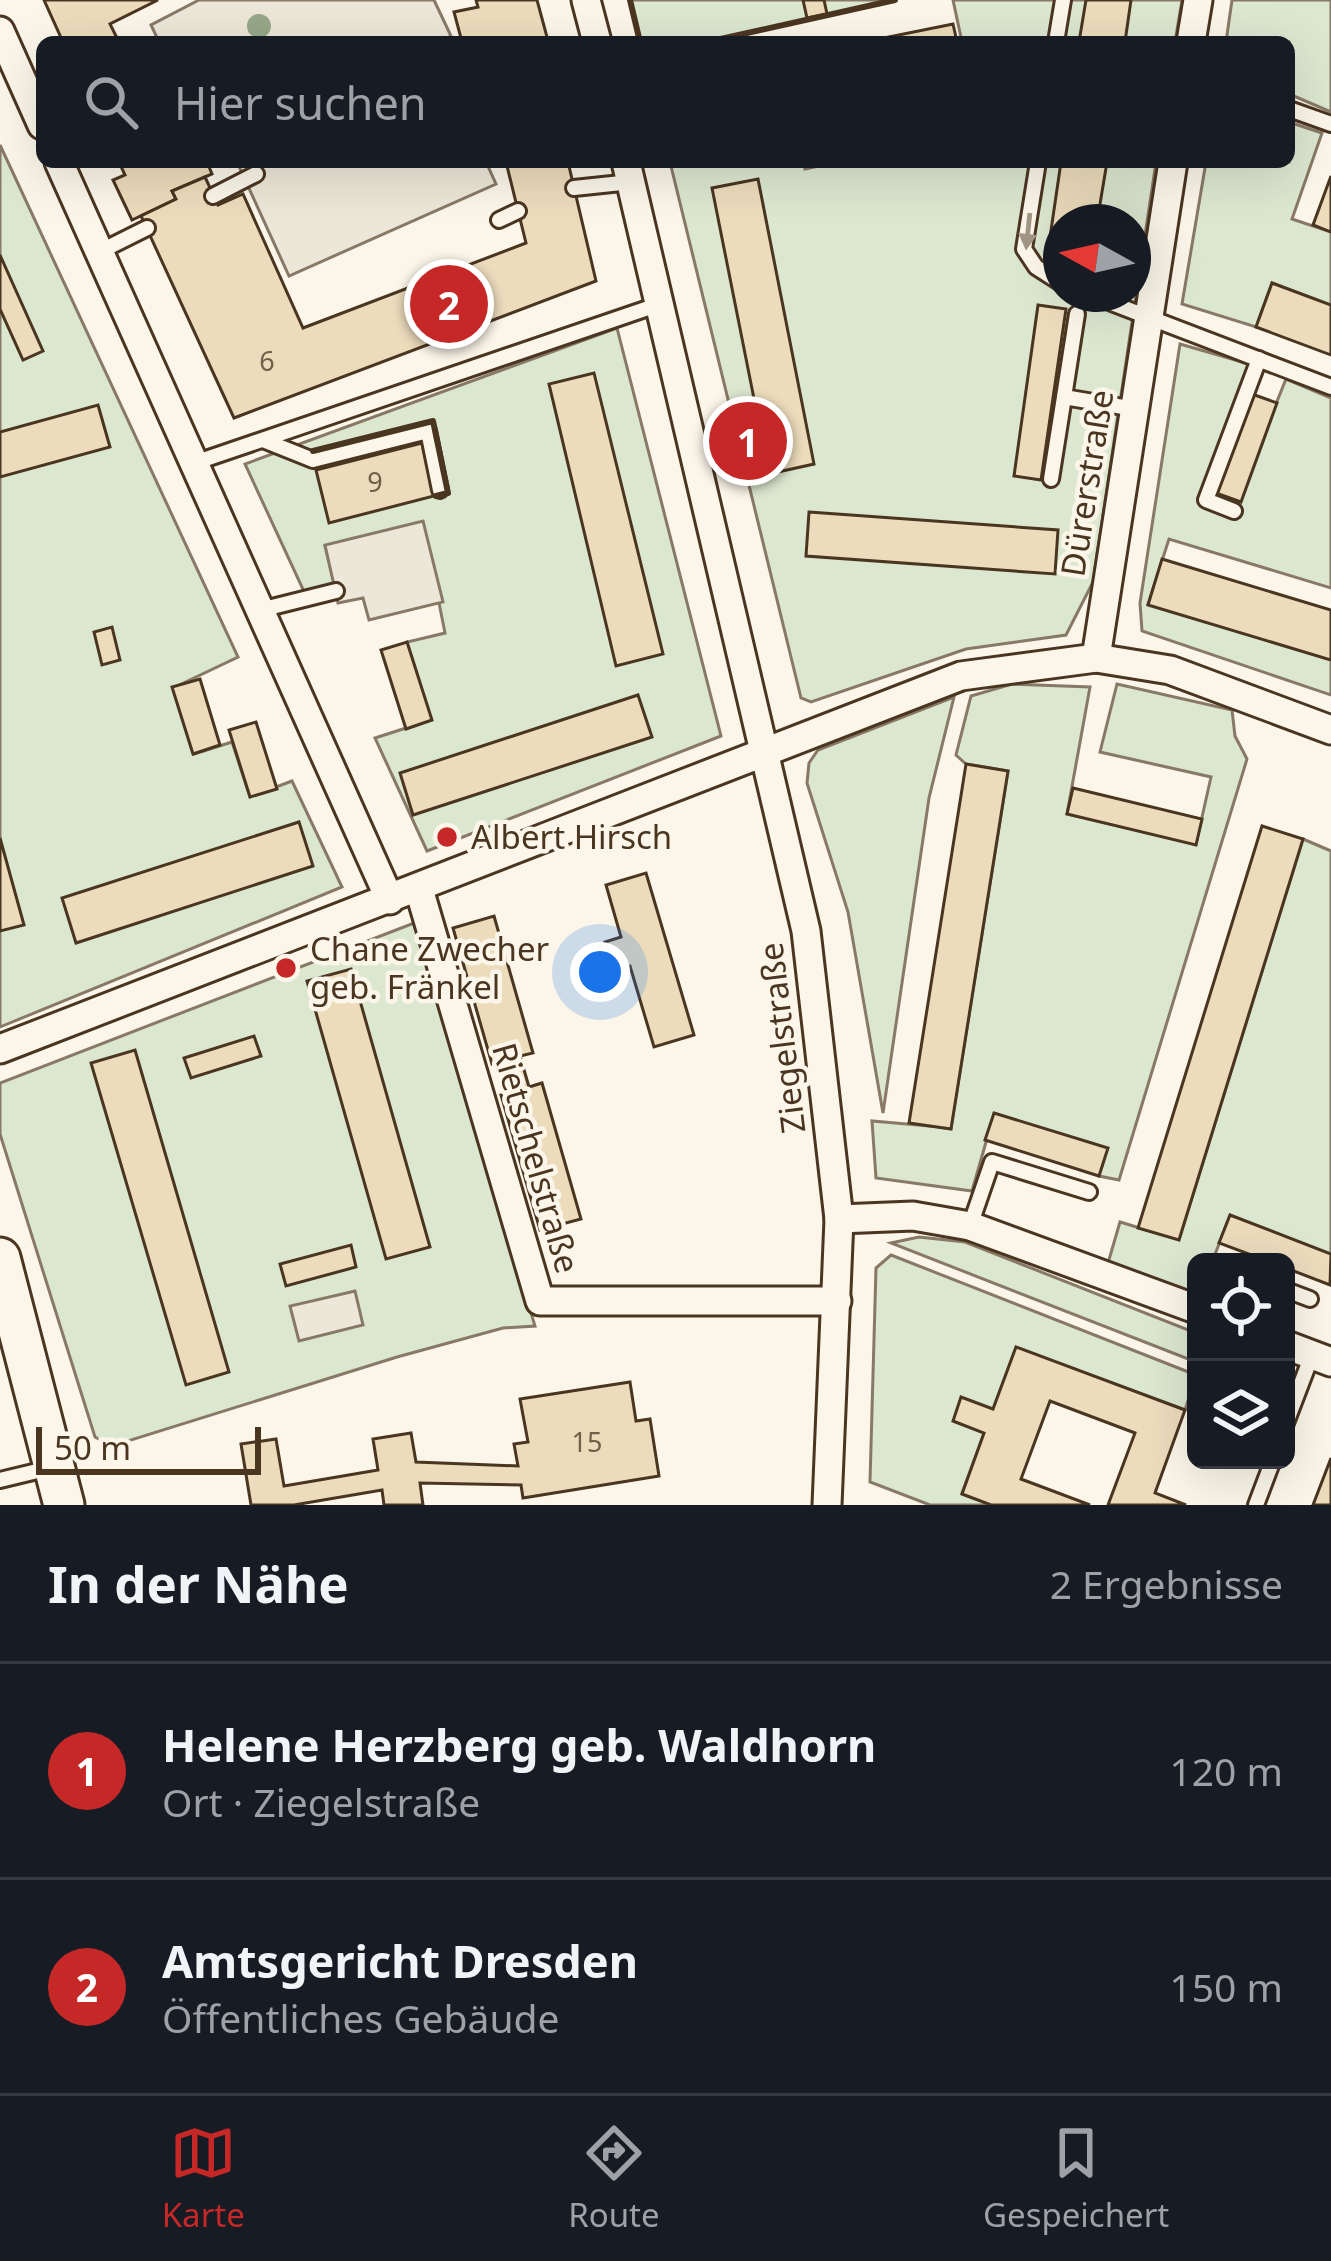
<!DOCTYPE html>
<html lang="de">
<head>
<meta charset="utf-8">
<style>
  body { margin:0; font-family:"Noto Sans",sans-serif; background:#20242c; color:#f1f3f6 }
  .controls { position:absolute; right:36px; bottom:36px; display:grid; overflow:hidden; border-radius:18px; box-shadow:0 12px 48px #0002 }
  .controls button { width:108px; height:108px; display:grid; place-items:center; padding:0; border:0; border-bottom:3px solid #363941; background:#171b24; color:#f1f3f6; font:60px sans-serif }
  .compass { position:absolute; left:1043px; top:204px; width:108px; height:108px; border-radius:50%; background:#171b24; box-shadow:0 12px 48px #0002; rotate:278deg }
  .scale { position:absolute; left:36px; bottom:30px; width:225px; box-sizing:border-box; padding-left:12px; border:6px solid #4a3520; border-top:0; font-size:33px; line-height:42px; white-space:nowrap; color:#4a3520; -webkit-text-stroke:9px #fbf6e9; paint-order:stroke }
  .you { position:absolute; left:600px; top:972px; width:42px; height:42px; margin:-30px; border:9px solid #fff; border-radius:50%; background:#1a73e8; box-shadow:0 0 0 18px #1a73e833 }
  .badge { display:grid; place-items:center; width:78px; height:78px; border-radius:50%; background:#c62828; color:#fff; font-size:39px; font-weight:700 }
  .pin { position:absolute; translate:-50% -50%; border:6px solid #fff; box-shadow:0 3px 12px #0006 }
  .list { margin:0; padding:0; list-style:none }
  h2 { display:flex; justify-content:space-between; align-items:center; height:156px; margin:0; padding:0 48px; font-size:51px }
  h2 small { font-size:39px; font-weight:400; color:#9ea1a6 }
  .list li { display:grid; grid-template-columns:78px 1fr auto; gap:36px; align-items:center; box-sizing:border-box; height:216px; padding:0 48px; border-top:3px solid #363941 }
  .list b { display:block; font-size:45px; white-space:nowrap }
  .list p { margin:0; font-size:39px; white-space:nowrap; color:#9ea1a6 }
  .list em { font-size:39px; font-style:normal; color:#9ea1a6 }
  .icon { flex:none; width:66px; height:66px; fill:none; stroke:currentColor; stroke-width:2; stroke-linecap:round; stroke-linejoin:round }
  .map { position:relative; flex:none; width:1331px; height:1505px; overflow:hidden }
  .search { position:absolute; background:#171b24; box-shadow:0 12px 48px #0002; left:36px; right:36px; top:36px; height:132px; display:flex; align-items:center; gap:30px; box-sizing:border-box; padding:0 42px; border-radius:18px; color:#9ea1a6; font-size:45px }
  .sheet { height:588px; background:#171b24 }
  nav { display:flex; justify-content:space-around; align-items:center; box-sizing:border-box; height:168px; border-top:3px solid #363941; background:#171b24; font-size:33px; color:#9ea1a6 }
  nav a { display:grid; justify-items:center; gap:6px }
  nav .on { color:#c62828 }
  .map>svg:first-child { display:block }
  .green { fill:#dce7d0; stroke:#887966; stroke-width:3; fill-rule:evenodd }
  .parking { fill:#ede7d9; stroke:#887966; stroke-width:3 }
  .building { fill:#ecdcbc; stroke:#4a3520; stroke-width:3 }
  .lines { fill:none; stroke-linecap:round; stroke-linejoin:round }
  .service-casing { stroke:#4a3520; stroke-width:20 }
  .minor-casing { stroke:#4a3520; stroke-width:33 }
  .secondary-casing { stroke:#4a3520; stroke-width:45 }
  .service { stroke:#fbf6e9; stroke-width:14 }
  .minor { stroke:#fbf6e9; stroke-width:27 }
  .secondary { stroke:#fbf6e9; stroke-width:39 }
  .wall { stroke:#4a3520; stroke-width:6 }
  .tree { fill:#96a887 }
  .oneway { fill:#a29684 }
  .poi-dot { fill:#c62828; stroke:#fbf6e9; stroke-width:4.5 }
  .labels { text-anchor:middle; stroke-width:9; stroke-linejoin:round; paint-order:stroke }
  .number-label { font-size:27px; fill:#725f47 }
  .street-label { font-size:33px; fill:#4a3520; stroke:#fbf6e9 }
  .poi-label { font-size:33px; fill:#4a3520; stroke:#fbf6e9; text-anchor:start }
</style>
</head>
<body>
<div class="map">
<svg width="1331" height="1505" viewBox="0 0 1331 1505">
  <rect width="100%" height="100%" fill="#fbf6e9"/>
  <g class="green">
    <polygon points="630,0 895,0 707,42 640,42"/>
    <polygon points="953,0 1182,0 1175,42 962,42"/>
    <polygon points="1232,0 1331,0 1331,112 1289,94 1289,42 1226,42"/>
    <polygon points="1289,122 1322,133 1292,219 1331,232 1331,305 1272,283 1256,327 1182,304 1206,162 1289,162"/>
    <polygon points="0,145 238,657 173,688 194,754 232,742 250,797 292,781 342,887 0,1027"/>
    <path d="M670,162H803L805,169L838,162H1156L1093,582L1066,635L966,649L811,702L801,698ZM1061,222H1133V294H1061Z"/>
    <polygon points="617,328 721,736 427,851 375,738 431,720 407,642 445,633 423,522 325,546 336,591 307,598 245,464"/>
    <polygon points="1180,344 1256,366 1206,500 1233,511 1286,379 1331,398 1331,588 1169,539 1148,604 1331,660 1331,695 1142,631 1140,603"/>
    <polygon points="1012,684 1090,687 1067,814 1196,844 1211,777 1100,752 1117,684 1232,710 1235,736 1247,759 1119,1180 1099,1176 994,1114 972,1191 876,1178 872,1121 951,1128 1008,771 966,764 956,755 971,696"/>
    <polygon points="954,697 929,798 883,1113 848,912 807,783 809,763 818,750"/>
    <polygon points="1303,839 1331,851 1331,1254 1230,1216 1212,1262 1196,1262 1196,1298 1108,1263 1120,1222 1179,1240"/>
    <polygon points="414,923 535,1326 503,1328 397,1357 112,1446 95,1437 0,1134 0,1083"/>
    <polygon points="919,1237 965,1242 1196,1333 1196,1362 891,1243"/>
    <polygon points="891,1255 1196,1375 1185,1410 1016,1348 962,1493 991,1505 930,1505 870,1482 876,1268"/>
  </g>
  <g class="parking">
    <polygon points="199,0 434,0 451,36 438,42 159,42 151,25"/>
    <polygon points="237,162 486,162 496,184 289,276"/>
    <polygon points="423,521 443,602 369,620 363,598 338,603 325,545"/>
    <polygon points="355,1291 363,1325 299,1341 290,1306"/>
  </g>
  <g class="building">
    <polygon points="44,0 158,0 110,24 119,42 63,42"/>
    <polygon points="476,0 537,0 547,37 538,42 462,42 454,12 478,7"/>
    <polygon points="803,0 824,0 827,14 807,18"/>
    <polygon points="1086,0 1131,0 1125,42 1079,42"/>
    <polygon points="953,24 957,42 864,42"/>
    <polygon points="119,162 207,162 212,174 172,191 176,199 132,220 113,180 125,175"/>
    <polygon points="506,162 568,162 596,281 234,418 141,216 176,199 172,191 205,177 218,205 243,194 303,328 526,243"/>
    <polygon points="1061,162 1107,162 1097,222 1061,222 1061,246 1049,244"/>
    <polygon points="1331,176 1331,232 1313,225"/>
    <polygon points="758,179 814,464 769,474 712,188"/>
    <polygon points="0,255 43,351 23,360 0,309"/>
    <polygon points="1272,283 1331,305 1331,355 1256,327"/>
    <polygon points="1038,305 1066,309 1041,480 1014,476"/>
    <polygon points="594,373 663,654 616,666 549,384"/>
    <polygon points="1249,393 1277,403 1241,502 1213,492"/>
    <polygon points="98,405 110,447 0,477 0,432"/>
    <polygon points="422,443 434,496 329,523 316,470"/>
    <polygon points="809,512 1058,530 1055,574 806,556"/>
    <polygon points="1162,559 1331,610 1331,660 1148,605"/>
    <polygon points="112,627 120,660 102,665 94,632"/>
    <polygon points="407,642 432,720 406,729 381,650"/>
    <polygon points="200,679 220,745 193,754 172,687"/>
    <polygon points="638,695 652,737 413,815 400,773"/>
    <polygon points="256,722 277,789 250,797 229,730"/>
    <polygon points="966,764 1008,771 951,1129 909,1123"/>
    <polygon points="1073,788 1202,819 1196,845 1067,814"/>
    <polygon points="299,822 313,866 76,943 62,898"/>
    <polygon points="1262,826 1303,839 1179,1240 1138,1228"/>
    <polygon points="0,838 24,925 0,931"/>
    <polygon points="646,873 694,1035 654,1047 630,966 613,971 605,942 621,937 606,885"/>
    <polygon points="494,916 533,1053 520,1056 529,1087 542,1083 581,1219 540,1230 501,1095 517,1090 509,1060 492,1064 453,928"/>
    <polygon points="351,969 430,1247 386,1259 307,981"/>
    <polygon points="254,1036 261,1056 191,1078 184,1058"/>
    <polygon points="135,1050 229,1372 186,1385 91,1063"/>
    <polygon points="994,1113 1108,1148 1099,1176 985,1140"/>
    <polygon points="1230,1215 1331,1254 1330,1285 1286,1268 1286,1262 1270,1262 1219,1243"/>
    <polygon points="351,1245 356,1267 286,1286 280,1264"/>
    <polygon points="1016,1347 1185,1410 1155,1493 1186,1505 1108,1505 1135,1433 1050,1401 1021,1479 1090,1505 991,1505 962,1494 984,1433 953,1421 961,1397 993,1409"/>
    <polygon points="630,1382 636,1421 650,1419 659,1476 523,1498 521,1485 420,1483 423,1505 384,1505 382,1490 294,1505 251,1505 241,1444 276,1439 284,1486 378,1470 373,1439 411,1433 416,1462 518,1466 514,1444 528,1442 520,1399"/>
    <polygon points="1331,1458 1331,1505 1313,1505"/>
  </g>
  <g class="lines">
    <g class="service-casing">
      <g id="service">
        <polyline points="1056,42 1063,0"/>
        <polyline points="1289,109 1331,124"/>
        <polyline points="1038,162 1024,249 1036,267 1061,283"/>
        <polyline points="574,188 631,182"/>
        <polyline points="213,196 256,174"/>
        <polyline points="499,220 518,211"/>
        <polyline points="99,252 147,228"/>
        <polyline points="1088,294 1331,387"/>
        <polyline points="1077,314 1064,397 1135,409"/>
        <polyline points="263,440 313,460 428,431 440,490"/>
        <polyline points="194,463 660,304"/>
        <polyline points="1051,479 1064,397"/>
        <polyline points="1234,511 1206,500 1259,359"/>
        <polyline points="260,610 336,591"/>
        <polyline points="970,1226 992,1162 1089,1192"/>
        <polyline points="1286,1290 1310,1299"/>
        <polyline points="1286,1423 1312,1355"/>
        <polyline points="0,1480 54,1467"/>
        <polyline points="1256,1505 1273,1460"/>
      </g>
    </g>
    <g class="minor-casing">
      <g id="minor">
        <polyline points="586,0 597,42"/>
        <polyline points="0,31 42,125"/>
        <polyline points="1191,42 1198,0"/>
        <polyline points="59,162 390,900"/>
        <polyline points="626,162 806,931 839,1219 827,1505"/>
        <polyline points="1096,658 1173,162"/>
        <polyline points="419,889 540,1301 837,1301"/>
        <polyline points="0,1049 961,676 1096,658 1170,670 1331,730"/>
        <polyline points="839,1219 913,1216 970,1226 1196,1309"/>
        <polyline points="1286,1345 1331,1362"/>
      </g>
    </g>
    <g class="secondary-casing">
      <polyline id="secondary" points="0,1258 64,1505"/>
    </g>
    <use href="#service" class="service"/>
    <use href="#minor" class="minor"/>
    <use href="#secondary" class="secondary"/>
    <g class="wall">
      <polyline points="630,0 640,42"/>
      <polyline points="707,42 895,0"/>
      <polyline points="313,451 433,421 448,493 436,496"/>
    </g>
  </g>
  <circle class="tree" cx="259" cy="26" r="12"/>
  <defs><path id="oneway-solid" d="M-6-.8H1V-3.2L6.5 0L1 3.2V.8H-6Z" transform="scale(3)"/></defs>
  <use class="oneway" href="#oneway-solid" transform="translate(1028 231) rotate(96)"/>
  <g class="poi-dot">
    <circle cx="447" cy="837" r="12"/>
    <circle cx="286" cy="968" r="12"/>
  </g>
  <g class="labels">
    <g class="number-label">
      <text x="267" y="371">6</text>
      <text x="375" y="492">9</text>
      <text x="587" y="1452">15</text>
    </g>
    <g class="street-label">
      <text transform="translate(1087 483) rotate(-81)" y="12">Dürerstraße</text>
      <text transform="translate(782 1038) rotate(-97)" y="12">Ziegelstraße</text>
      <text transform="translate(536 1158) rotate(74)" y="12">Rietschelstraße</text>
    </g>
    <g class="poi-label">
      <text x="471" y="849">Albert Hirsch</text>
      <text x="310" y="961">Chane Zwecher<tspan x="310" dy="38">geb. Fränkel</tspan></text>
    </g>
  </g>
</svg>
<div class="controls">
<button><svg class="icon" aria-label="locate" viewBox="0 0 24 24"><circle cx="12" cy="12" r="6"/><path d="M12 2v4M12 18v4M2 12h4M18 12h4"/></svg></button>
<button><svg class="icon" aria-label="layers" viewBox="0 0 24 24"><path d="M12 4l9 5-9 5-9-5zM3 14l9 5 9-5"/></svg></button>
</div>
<svg class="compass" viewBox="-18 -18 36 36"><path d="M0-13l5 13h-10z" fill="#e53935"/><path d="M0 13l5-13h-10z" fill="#9ea1a6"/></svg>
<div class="scale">50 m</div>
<div class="you"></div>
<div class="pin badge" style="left:748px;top:441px">1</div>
<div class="pin badge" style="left:449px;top:304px">2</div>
<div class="search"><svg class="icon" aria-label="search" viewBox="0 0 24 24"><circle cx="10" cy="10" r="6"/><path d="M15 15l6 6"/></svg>Hier suchen</div>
</div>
<section class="sheet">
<h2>In der Nähe<small>2 Ergebnisse</small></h2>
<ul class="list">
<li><span class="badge">1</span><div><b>Helene Herzberg geb. Waldhorn</b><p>Ort · Ziegelstraße</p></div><em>120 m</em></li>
<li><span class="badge">2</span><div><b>Amtsgericht Dresden</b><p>Öffentliches Gebäude</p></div><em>150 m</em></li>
</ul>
</section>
<nav>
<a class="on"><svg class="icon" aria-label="map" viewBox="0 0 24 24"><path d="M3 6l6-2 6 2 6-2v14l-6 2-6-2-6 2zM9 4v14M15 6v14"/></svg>Karte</a>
<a><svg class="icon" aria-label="directions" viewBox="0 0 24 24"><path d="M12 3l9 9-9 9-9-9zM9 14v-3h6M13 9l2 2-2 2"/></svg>Route</a>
<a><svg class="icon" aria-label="saved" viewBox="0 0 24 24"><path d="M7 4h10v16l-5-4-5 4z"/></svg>Gespeichert</a>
</nav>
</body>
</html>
